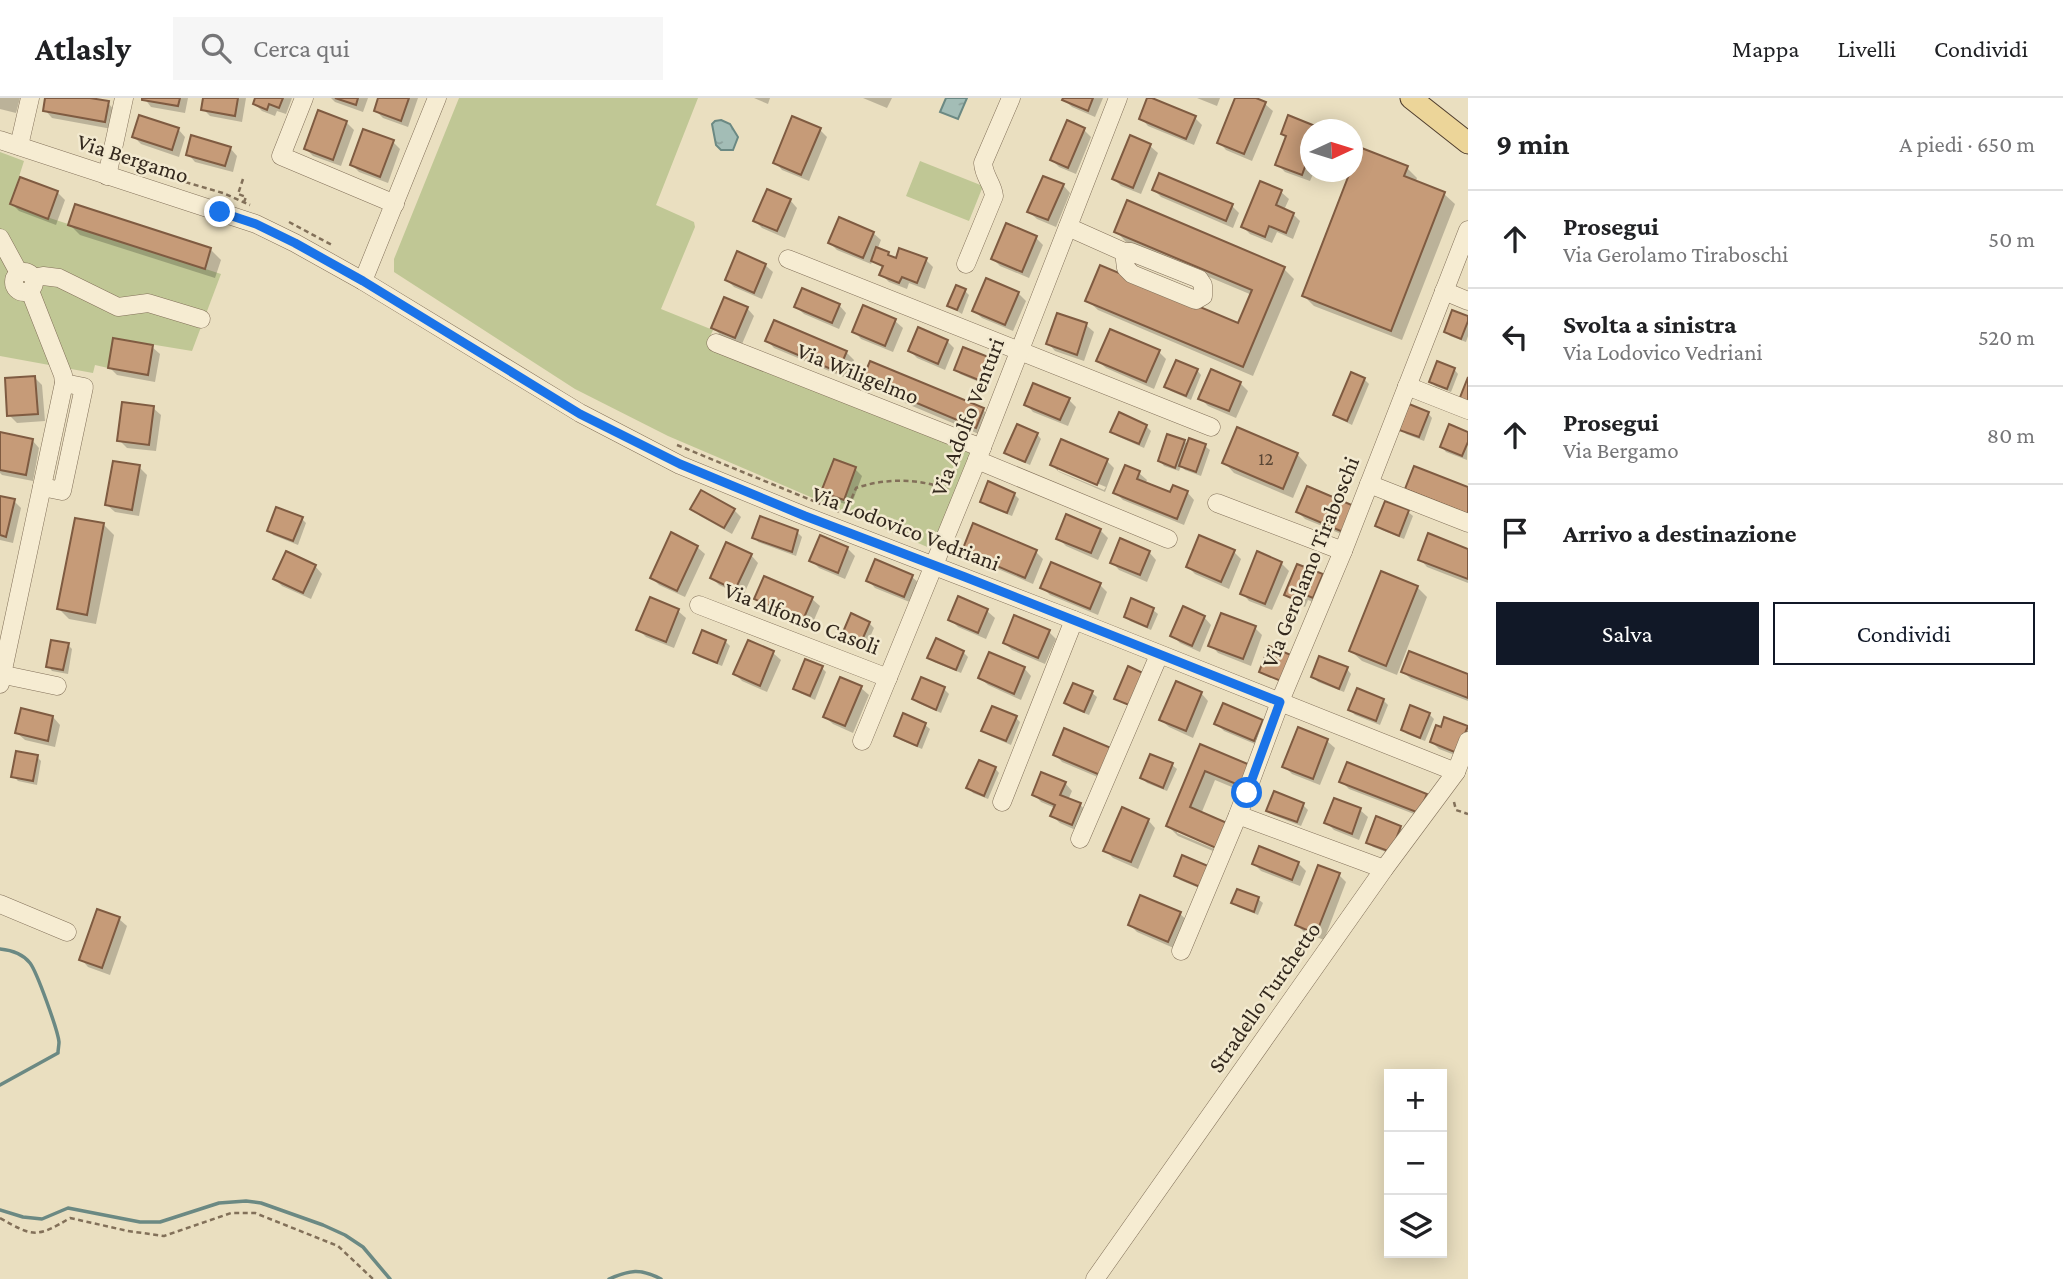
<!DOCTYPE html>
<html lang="it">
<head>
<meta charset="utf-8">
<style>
  body { margin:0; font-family:"Crimson Pro",serif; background:#f6f6f6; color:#202124 }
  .controls { position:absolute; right:21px; bottom:21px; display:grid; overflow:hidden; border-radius:0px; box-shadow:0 4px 18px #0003 }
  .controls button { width:63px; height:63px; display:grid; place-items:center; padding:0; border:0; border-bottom:2px solid #e0e0e0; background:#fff; color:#202124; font:35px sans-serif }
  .compass { position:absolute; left:1300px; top:21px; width:63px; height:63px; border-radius:50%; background:#fff; box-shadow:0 4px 18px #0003; rotate:86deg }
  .stop { position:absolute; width:21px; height:21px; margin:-16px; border:5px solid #1a73e8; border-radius:50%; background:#fff }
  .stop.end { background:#1a73e8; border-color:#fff; box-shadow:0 2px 7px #0008 }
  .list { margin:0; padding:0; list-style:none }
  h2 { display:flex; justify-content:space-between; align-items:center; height:91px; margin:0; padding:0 28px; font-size:30px }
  h2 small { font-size:23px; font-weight:400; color:#757577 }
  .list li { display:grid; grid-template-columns:46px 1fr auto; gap:21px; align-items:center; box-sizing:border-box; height:98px; padding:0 28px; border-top:2px solid #e0e0e0 }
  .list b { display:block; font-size:26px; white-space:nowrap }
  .list p { margin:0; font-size:23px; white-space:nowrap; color:#757577 }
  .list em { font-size:23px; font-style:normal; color:#757577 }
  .actions { display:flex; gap:14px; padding:21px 28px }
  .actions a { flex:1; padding:16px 0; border:2px solid #111827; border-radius:0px; text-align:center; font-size:24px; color:#111827 }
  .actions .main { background:#111827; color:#fff }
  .icon { flex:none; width:38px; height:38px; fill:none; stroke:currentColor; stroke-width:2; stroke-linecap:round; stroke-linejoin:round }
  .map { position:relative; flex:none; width:1468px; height:1181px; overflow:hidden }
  header { display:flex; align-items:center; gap:42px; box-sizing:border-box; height:98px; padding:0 35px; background:#fff; border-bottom:2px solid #e0e0e0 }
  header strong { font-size:33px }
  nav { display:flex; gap:38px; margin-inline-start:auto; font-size:24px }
  .search { width:490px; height:63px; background:#f6f6f6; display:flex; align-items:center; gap:18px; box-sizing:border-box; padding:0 24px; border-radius:0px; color:#757577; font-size:26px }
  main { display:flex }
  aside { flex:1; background:#fff }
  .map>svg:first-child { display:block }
  .green { fill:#c0c795 }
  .water { fill:url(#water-ripples); stroke:#6b8983; stroke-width:2 }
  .shadow { fill:#0003; fill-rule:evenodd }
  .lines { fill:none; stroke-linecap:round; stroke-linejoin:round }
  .stream { stroke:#6b8983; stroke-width:3.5 }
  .building { fill:#c69b78; stroke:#7f5b41; stroke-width:2 }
  .minor-casing { stroke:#827059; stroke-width:19 }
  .major-casing { stroke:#503e2e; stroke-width:23 }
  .path { stroke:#827059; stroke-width:2.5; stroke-dasharray:5 3.5; stroke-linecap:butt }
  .minor { stroke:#f6ecd2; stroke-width:18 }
  .major { stroke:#ecd599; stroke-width:21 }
  .route { stroke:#1a73e8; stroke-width:9 }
  .labels { text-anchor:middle; stroke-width:5; stroke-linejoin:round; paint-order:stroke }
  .number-label { font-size:19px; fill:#584534 }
  .street-label { font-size:23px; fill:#33281d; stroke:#f2e9cf }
</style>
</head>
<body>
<header>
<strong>Atlasly</strong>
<div class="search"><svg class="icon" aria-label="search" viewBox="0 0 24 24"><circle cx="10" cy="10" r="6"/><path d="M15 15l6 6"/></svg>Cerca qui</div>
<nav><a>Mappa</a><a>Livelli</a><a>Condividi</a></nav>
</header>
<main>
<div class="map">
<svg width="1468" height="1181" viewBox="0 0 1468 1181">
  <defs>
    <pattern id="water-ripples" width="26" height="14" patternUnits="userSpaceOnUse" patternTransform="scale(1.75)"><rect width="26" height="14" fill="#a3bdb6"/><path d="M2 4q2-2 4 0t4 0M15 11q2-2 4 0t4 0" fill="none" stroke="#8da29c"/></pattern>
  </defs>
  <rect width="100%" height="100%" fill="#eadfc0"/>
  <g class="green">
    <polygon points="459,0 698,0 656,107 694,124 695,129 661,211 713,232 708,243 982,351 939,454 668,338 575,291 394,174 394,161"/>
    <polygon points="0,54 24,63 10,107 221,176 192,253 113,240 108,270 95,267 93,275 0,258"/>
    <polygon points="920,63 983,88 969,123 906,98"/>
  </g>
  <g class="water">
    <polygon points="946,0 967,0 958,21 940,14"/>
    <polygon points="721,22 730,26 738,39 733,52 721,52 716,47 712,26 715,23"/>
  </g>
  <g class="shadow">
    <polygon points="0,0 20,0 16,15 0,11"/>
    <polygon points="47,0 80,0 108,5 115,13 112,31 52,20 45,12"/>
    <polygon points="144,0 188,0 185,15 151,9"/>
    <polygon points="205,0 246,0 242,24 210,18 203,11"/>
    <polygon points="257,0 292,0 286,16 277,13 275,18 262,13 255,6"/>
    <polygon points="331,0 368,0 363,14 335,4"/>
    <polygon points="380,0 418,0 408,29 383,20 376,13"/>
    <polygon points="754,0 770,0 768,6"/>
    <polygon points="863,0 892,0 887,10"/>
    <polygon points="1065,0 1103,0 1095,19 1072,9 1064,2"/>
    <polygon points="1197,0 1220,0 1217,8"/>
    <polygon points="1237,0 1251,0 1265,6 1273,13 1252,63 1226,52 1219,44"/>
    <polygon points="1141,20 1195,20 1202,27 1194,47 1148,28"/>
    <polygon points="346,24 354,32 341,68 313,58 306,51"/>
    <polygon points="178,31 185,39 179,59 141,46 134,39"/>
    <polygon points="820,32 827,39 809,83 782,72 775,64"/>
    <polygon points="1084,32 1091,39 1076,76 1059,69 1052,62"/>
    <polygon points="1310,32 1310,74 1314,74 1310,83 1285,74 1277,66 1287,40 1283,36"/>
    <polygon points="1131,40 1150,48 1158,55 1141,96 1121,88 1114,81"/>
    <polygon points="393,44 400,51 388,85 359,74 352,67"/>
    <polygon points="230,50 237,58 233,74 195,64 188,56"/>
    <polygon points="1407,70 1417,80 1415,85 1444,96 1455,106 1402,242 1314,208 1304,198 1352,74"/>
    <polygon points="1063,87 1070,95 1056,129 1037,121 1029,114"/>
    <polygon points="1154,92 1232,108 1239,115 1233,130 1161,99"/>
    <polygon points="57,94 65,102 56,127 19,113 12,106"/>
    <polygon points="1281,94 1289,101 1284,112 1293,116 1300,123 1293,141 1277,134 1272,145 1250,136 1243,129"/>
    <polygon points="790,102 797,110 785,140 762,130 755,123"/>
    <polygon points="70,127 210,151 221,162 215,180 80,137"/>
    <polygon points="1116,133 1284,171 1294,181 1253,278 1098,212 1087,202 1239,227 1252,197 1126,144"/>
    <polygon points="873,135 881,142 877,152 888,156 893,161 926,162 933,169 925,191 909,185 907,191 889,184 882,177 884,171 873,162 871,166 837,152 830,145"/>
    <polygon points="1036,140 1043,147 1029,180 1000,168 993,161"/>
    <polygon points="765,167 773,174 762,201 734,189 727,182"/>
    <polygon points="987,182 1018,195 1026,203 1013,233 982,220 974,213"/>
    <polygon points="965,193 969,197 962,216 949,208"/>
    <polygon points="839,207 846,215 839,231 804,216 796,209"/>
    <polygon points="864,209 895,223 903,230 893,254 861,241 854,233"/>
    <polygon points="747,210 754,218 742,246 720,237 713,229"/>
    <polygon points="1058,217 1086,227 1094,234 1084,263 1055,253 1048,245"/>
    <polygon points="1468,220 1468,238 1466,244 1450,238 1446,234"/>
    <polygon points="775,224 846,254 854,262 846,280 774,250 767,242"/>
    <polygon points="947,243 954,250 945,272 917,260 910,253"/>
    <polygon points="152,249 160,256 155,284 117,277 109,269"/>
    <polygon points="964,251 990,262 995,267 986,287 960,276 956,271"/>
    <polygon points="1159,254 1166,261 1154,291 1106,270 1098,263"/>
    <polygon points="1454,271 1458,276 1451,294 1435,288 1431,283"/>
    <polygon points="1197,272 1201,277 1191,302 1171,293 1166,289"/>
    <polygon points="35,280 42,287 45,323 17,325 9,317"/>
    <polygon points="1364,281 1369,286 1352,327 1340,321 1335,317"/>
    <polygon points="864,282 983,312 993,322 986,339 874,292"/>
    <polygon points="1240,285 1248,293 1236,320 1208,308 1200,300"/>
    <polygon points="1069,302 1076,309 1068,328 1033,314 1026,306"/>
    <polygon points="153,310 161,317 156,353 127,350 119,342"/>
    <polygon points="1428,315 1432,320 1424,343 1406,336 1402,331"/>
    <polygon points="1146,328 1151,333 1144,350 1117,338 1112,334"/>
    <polygon points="1037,336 1041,341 1030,367 1011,359 1006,354"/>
    <polygon points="1468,336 1467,362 1446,354 1442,349"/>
    <polygon points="0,342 32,342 39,350 33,383 2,377 0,375"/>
    <polygon points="1184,343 1188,347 1205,348 1210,352 1201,378 1185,372 1181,368 1179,373 1164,368 1160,363"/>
    <polygon points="1297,356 1307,367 1293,400 1234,375 1224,364"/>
    <path d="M1107,363L1114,370L1105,394L1059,374L1052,367ZM1058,369L1106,389L1104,392L1058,373Z"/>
    <polygon points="139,369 147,377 139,418 115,414 107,407"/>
    <polygon points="855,371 862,378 851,408 830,401 823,393"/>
    <polygon points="1139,375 1147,382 1145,386 1171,396 1187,394 1194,402 1184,427 1123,402 1116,395"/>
    <polygon points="1014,396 1019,401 1012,418 986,408 982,403"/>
    <polygon points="0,400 14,403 21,410 13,445 0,442"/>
    <polygon points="1386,405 1408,414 1413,418 1404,441 1382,432 1377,427"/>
    <polygon points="692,411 734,412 741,419 732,436 700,418"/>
    <polygon points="1298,414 1361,417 1351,440 1305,421"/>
    <polygon points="302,421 306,425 298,447 273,437 269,432"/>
    <polygon points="104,427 114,437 96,526 69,521 59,511"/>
    <polygon points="1100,432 1108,440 1098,462 1066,448 1058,440"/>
    <polygon points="797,434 802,439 796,458 758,444 754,439"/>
    <polygon points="697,449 705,456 685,499 659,487 652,480"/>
    <polygon points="847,450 855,458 845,481 819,470 811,462"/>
    <polygon points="964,452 1036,454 1043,461 1033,486 972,460"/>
    <polygon points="1468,453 1468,485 1427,469 1420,461"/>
    <polygon points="1149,454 1156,462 1147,484 1119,472 1112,464"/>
    <polygon points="1234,454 1241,461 1229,491 1195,476 1188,469"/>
    <polygon points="751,457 758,465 743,498 719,487 712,480"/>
    <polygon points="1281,465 1289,473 1272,512 1249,503 1242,495"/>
    <polygon points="315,468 322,476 311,501 282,488 275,481"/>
    <polygon points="1322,477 1329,485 1321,507 1308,502 1305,509 1294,504 1286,497"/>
    <polygon points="912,479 920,486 912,505 875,490 868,482"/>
    <polygon points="1100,487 1107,494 1098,517 1050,497 1042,489"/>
    <polygon points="1417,489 1427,499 1397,577 1362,563 1351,553"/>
    <polygon points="651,501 678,513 686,520 674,550 646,539 638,531"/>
    <polygon points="756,501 812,501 820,508 811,529 764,508"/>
    <polygon points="959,501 987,513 995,520 986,541 958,529 950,521"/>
    <polygon points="1153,512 1158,516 1151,532 1130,523 1126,518"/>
    <polygon points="1204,519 1211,527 1200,554 1180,545 1173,538"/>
    <polygon points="869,525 874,530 864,553 847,545 842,541"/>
    <polygon points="1255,530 1262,537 1251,568 1218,555 1211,547"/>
    <polygon points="1049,534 1056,541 1045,566 1012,552 1005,545"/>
    <polygon points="725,543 730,548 722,568 699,559 695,555"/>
    <polygon points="68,547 72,551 68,576 52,573 48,568"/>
    <polygon points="963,554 968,559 961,575 934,564 929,559"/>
    <polygon points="773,555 781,562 767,594 742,583 735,576"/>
    <polygon points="822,570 826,574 815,602 800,595 795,590"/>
    <polygon points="1024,570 1031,578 1021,602 988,587 980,580"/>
    <polygon points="1347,571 1351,576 1344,594 1318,584 1313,579"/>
    <polygon points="1403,574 1468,578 1468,603 1411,581"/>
    <polygon points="922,581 944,591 949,596 941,615 918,605 914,601"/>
    <polygon points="861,590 869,597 853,635 833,626 825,619"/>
    <polygon points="1092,595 1097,599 1089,617 1071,610 1066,605"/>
    <polygon points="1201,595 1208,603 1193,640 1169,629 1161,622"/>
    <polygon points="1383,602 1388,607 1380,627 1355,617 1350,612"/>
    <polygon points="1429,616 1434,621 1425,643 1407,636 1403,632"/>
    <polygon points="53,619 60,627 55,649 25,642 17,635"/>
    <polygon points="1016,620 1020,624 1011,647 988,637 984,632"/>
    <polygon points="1445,621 1468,630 1468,654 1465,661 1439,651 1432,644 1442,631"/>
    <polygon points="1262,623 1269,631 1262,649 1224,633 1216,625"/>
    <polygon points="925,627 930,631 922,651 901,642 896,637"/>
    <polygon points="1327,643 1335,650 1320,687 1292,676 1284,668"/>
    <path d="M1201,648L1249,669L1259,679L1251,697L1215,682L1201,716L1226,726L1236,737L1227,759L1178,738L1168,728ZM1177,731L1225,752L1224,755L1177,735Z"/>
    <polygon points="1110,652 1107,683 1062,664 1055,656"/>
    <polygon points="37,659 41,663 37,687 18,683 13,678"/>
    <polygon points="1172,667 1177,671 1167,693 1147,685 1142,680"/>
    <polygon points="995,670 999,675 988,701 973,695 969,690"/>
    <polygon points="1341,683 1426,697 1433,705 1427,721 1349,691"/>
    <polygon points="1065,685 1072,693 1068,702 1080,707 1088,714 1080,734 1060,725 1052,718 1055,710 1041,704 1034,696"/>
    <polygon points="1303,707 1308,712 1301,728 1273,717 1269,712"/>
    <polygon points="1360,712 1368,719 1359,742 1334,732 1326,724"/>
    <polygon points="1148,722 1155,730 1138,771 1113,760 1105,752"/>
    <polygon points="1400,729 1405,734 1396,758 1373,749 1368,744"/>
    <polygon points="1183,759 1204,792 1180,782 1176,778"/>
    <polygon points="1298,765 1306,773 1300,788 1261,773 1254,766"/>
    <polygon points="1339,777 1346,784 1324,842 1304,834 1297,827"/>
    <polygon points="1258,801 1263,805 1258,817 1238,809 1233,805"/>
    <polygon points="98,813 119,821 127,828 110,877 88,869 81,861"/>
    <polygon points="1180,816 1188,823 1176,851 1137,834 1130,827"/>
  </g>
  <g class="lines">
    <g class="stream">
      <path d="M0,851C10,852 23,856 30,865C37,874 58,933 59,944C59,948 58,951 58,955L0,987"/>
      <polyline points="0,1112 23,1119 42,1121 68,1110 140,1124 160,1124 219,1105 246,1103 261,1105 323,1127 345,1137 363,1149 390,1181"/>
      <path d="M609,1181C630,1172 640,1170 661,1181"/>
    </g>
  </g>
  <g class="building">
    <polygon points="45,0 90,0 109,3 105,24 43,13"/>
    <polygon points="142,0 180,0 178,8 142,2"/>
    <polygon points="203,0 238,0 235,18 201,12"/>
    <polygon points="255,0 283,0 279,10 269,6 267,12 253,6"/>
    <polygon points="335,0 358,0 356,7"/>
    <polygon points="378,0 409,0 401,23 374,13"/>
    <polygon points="1063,0 1093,0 1088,13 1062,2"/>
    <polygon points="1147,0 1152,0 1196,18 1186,41 1139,21"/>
    <polygon points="1235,0 1256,0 1266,4 1244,56 1217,45"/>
    <polygon points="318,12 347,23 333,62 304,51"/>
    <polygon points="139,17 179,30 172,52 132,39"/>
    <polygon points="1288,17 1325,32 1310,32 1310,55 1302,77 1275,67 1286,38 1281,36"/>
    <polygon points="792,18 821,30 801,77 773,65"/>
    <polygon points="1067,22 1085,30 1068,70 1050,62"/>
    <polygon points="363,31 394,42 380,79 350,67"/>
    <polygon points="191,37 231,49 225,68 186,57"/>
    <polygon points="1130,37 1151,46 1133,90 1112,81"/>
    <polygon points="1359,49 1408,68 1404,78 1445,94 1391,233 1302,198 1350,74 1352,74 1352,67"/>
    <polygon points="1159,75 1233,106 1226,123 1152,92"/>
    <polygon points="1043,78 1064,86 1048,122 1027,114"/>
    <polygon points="20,79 58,93 48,121 10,106"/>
    <polygon points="1260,83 1282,92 1276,107 1294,115 1286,135 1269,128 1265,139 1241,129"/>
    <polygon points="767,91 791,101 777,133 753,123"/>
    <polygon points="1127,102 1285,169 1243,269 1085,203 1100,167 1238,225 1252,192 1114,134"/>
    <polygon points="75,106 211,150 205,171 68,127"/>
    <polygon points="839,119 874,134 863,160 828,145"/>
    <polygon points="1006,125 1037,138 1022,174 991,161"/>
    <polygon points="876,149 889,154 888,157 896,160 899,150 927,160 917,185 902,179 899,185 879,177 883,168 871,163"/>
    <polygon points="737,153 766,166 754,195 725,182"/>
    <polygon points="986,180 1019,194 1005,227 972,213"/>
    <polygon points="956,187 966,191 957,212 947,208"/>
    <polygon points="802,190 840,206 832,225 794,209"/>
    <polygon points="724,199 748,209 735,240 711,230"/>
    <polygon points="863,207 896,221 885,248 852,234"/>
    <polygon points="1452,212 1468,218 1468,223 1461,241 1444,234"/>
    <polygon points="1057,215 1087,225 1077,257 1046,246"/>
    <polygon points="774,222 847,253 838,274 765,243"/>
    <polygon points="918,229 948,242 938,266 908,253"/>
    <polygon points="1110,231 1160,252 1146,284 1096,263"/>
    <polygon points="113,240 153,247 148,277 108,270"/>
    <polygon points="963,249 991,260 981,283 954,272"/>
    <polygon points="1176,262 1198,271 1186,298 1164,289"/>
    <polygon points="870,263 984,310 976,330 862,282"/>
    <polygon points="1437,263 1455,270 1447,291 1429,284"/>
    <polygon points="1211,271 1241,284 1229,313 1198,301"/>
    <polygon points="1351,274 1365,280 1347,323 1333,317"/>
    <polygon points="35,278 38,316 7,318 5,280"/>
    <polygon points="1468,279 1468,306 1459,302"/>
    <polygon points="1033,285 1070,300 1060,322 1024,307"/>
    <polygon points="122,304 154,308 149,347 117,343"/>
    <polygon points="1409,306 1429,314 1419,339 1399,332"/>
    <polygon points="1119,314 1147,327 1139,346 1110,334"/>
    <polygon points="1017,326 1038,335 1025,364 1004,355"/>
    <polygon points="1449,326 1468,334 1468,344 1462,358 1440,349"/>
    <polygon points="1237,329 1298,355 1283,391 1222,365"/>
    <polygon points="0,334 33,341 26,377 0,372"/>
    <polygon points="1167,336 1185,342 1175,370 1158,363"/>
    <polygon points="1189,340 1206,346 1196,374 1179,368"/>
    <polygon points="1061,341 1108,361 1097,387 1050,367"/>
    <polygon points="834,361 856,369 844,402 821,394"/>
    <polygon points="113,363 140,367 132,412 105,407"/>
    <polygon points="1125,367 1140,373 1137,381 1170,394 1173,387 1188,393 1177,421 1113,395"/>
    <polygon points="1414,368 1468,389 1468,416 1405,391"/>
    <polygon points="988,383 1015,395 1007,415 980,404"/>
    <polygon points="1307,388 1354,408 1343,434 1296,414"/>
    <polygon points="701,392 735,411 724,430 690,411"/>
    <polygon points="0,398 15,401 6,439 0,437"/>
    <polygon points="1385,403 1409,412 1399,438 1375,428"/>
    <polygon points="276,409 303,419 293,443 267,433"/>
    <polygon points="1066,416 1101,431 1091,455 1056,441"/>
    <polygon points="760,418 798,432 792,454 752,440"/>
    <polygon points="75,420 104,425 87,517 57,511"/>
    <polygon points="973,425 1037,452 1025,480 962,453"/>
    <polygon points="671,434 698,448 677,493 650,480"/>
    <polygon points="1428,435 1468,451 1468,481 1418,462"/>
    <polygon points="820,437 848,449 838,475 809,463"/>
    <polygon points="1199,437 1235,452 1221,484 1186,469"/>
    <polygon points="1120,440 1150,453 1140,477 1110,465"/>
    <polygon points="726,444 752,456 735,492 710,480"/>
    <polygon points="286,453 316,467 303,495 273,481"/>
    <polygon points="1257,453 1282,464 1265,506 1240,496"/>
    <polygon points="875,461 913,477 904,499 866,483"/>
    <polygon points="1051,464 1101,485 1090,511 1040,490"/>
    <polygon points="1297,466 1323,476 1313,500 1301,495 1298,503 1284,497"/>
    <polygon points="1381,473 1418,488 1386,568 1349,553"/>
    <polygon points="764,478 813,499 803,522 754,501"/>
    <polygon points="958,498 988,511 978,535 948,522"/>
    <polygon points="650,499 679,511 666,544 636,532"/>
    <polygon points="1131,500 1154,510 1147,529 1124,519"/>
    <polygon points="1183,508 1205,518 1192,548 1170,538"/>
    <polygon points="851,515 870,524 859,549 840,541"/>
    <polygon points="1221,515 1256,528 1243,561 1208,548"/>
    <polygon points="1014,517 1050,532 1038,560 1003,545"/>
    <polygon points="702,532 726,542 717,565 693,555"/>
    <polygon points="936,540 964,553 956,572 927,560"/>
    <polygon points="51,542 69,545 63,572 46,569"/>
    <polygon points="748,542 774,553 760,588 733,576"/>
    <polygon points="1269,548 1291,557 1281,583 1259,574"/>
    <polygon points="1409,553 1468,576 1468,600 1401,574"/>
    <polygon points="989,554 1025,569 1014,596 978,580"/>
    <polygon points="1319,558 1348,569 1339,591 1311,579"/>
    <polygon points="805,561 823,568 810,598 793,591"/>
    <polygon points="1128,568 1143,575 1129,607 1114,601"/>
    <polygon points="840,579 862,588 845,628 823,619"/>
    <polygon points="921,579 945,589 936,612 912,601"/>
    <polygon points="1176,583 1202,594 1186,633 1159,622"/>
    <polygon points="1073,585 1093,593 1084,614 1064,605"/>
    <polygon points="1357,590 1384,601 1376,623 1348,612"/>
    <polygon points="1223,605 1263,622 1254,643 1214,626"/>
    <polygon points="1410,607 1430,615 1420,640 1401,632"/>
    <polygon points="992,608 1017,618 1006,643 981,633"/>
    <polygon points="21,610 53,618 48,643 15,635"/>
    <polygon points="903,615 926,625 917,648 894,638"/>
    <polygon points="1444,619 1468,628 1457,655 1430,644 1436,627 1441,629"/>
    <polygon points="1298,629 1328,641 1313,681 1282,669"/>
    <polygon points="1064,630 1111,650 1100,677 1053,657"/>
    <polygon points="1200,646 1250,667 1241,688 1205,673 1190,709 1227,725 1216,750 1166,728"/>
    <polygon points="16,653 38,657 33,683 11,679"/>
    <polygon points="1150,656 1173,665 1163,690 1140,680"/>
    <polygon points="979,662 996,669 984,698 966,690"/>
    <polygon points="1347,664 1427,696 1419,715 1339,684"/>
    <polygon points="1041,674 1066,684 1060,697 1081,705 1072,727 1050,718 1055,707 1032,697"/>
    <polygon points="1274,693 1304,705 1297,724 1266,713"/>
    <polygon points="1334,700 1361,710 1352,736 1324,725"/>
    <polygon points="1122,709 1149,721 1131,764 1103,753"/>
    <polygon points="1376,718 1401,728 1391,754 1366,745"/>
    <polygon points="1259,748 1299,764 1292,782 1252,766"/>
    <polygon points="1182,757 1208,768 1200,789 1174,778"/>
    <polygon points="1318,767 1340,775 1316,836 1295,827"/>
    <polygon points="1237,791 1259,799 1254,814 1231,805"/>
    <polygon points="1140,797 1181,814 1168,844 1128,827"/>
    <polygon points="97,811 120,819 102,870 79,862"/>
  </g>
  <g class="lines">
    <g class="minor-casing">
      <g id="minor">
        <polyline points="304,0 281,58 395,106"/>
        <polyline points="0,42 256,126 295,145 363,183 580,315 680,367 805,418 1074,522 1456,674"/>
        <polyline points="19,48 30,0"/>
        <polyline points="107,78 124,0"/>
        <polyline points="1068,129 1124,154 1126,170 1132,176 1193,201 1196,202 1203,198 1203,187 1199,181 1131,154 1124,154"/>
        <polyline points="0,140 19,175"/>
        <polyline points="788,161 1211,329"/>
        <path d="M966,166L994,98C993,86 984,79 983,65L1011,0"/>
        <circle cx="24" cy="184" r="10"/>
        <polyline points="33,180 43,178 59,180 118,209 148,205 201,221"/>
        <polyline points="363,183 437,0"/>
        <polyline points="1444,193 1468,203"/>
        <polyline points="716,245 982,350"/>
        <polyline points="1407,288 1468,312"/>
        <polyline points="977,362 1168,441"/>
        <polyline points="1369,386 1468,425"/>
        <polyline points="42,389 62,393 84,289 64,285"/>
        <polyline points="1217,405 1343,453"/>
        <polyline points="699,507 888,580"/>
        <polyline points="0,576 57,588"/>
        <polyline points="0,586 64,285 63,277 30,193"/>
        <polyline points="862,643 977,362 1118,0"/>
        <polyline points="1002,704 1074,522"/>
        <polyline points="1238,717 1384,771"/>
        <polyline points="1080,741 1159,557"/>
        <polyline points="0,806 67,834"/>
        <polyline points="1181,853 1238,717 1283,596 1343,453 1468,132"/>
        <polyline points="1095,1181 1384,771 1456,674 1468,643"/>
      </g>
    </g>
    <g class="major-casing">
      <polyline id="major" points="1411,0 1468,45"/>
    </g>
    <g class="path">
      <polyline points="161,77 223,95 250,107"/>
      <polyline points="243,81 238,96 246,99 244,104"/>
      <polyline points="289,124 332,147"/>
      <polyline points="677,347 840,414"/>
      <path d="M845,416L856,390C885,380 920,380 948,392"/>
      <polyline points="1454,704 1456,712 1468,716"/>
      <path d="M0,1120C33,1139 37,1140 70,1120L128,1133L164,1138L231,1115H255L338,1148L373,1181"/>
    </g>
    <use href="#minor" class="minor"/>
    <use href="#major" class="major"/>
  </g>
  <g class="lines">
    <polyline class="route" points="220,114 256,126 295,145 363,183 580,316 680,366 805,418 965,479 1280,604 1247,695"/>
  </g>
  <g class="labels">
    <g class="number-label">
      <text x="1266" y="367">12</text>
    </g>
    <g class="street-label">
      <text transform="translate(133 60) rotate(18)" y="8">Via Bergamo</text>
      <text transform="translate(858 275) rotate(22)" y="8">Via Wiligelmo</text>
      <text transform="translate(967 319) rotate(-69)" y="8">Via Adolfo Venturi</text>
      <text transform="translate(906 430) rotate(21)" y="8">Via Lodovico Vedriani</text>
      <text transform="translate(1310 464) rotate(-68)" y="8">Via Gerolamo Tiraboschi</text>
      <text transform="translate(802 520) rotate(21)" y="8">Via Alfonso Casoli</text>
      <text transform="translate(1264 899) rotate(-55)" y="8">Stradello Turchetto</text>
    </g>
  </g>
</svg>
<div class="controls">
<button>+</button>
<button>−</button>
<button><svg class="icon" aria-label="layers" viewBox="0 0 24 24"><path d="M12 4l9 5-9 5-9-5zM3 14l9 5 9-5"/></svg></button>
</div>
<svg class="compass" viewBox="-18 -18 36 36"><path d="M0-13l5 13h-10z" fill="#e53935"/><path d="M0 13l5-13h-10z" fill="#757577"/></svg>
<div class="stop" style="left:1247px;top:695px"></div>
<div class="stop end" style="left:220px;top:114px"></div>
</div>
<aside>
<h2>9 min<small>A piedi · 650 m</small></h2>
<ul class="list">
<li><svg class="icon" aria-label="ahead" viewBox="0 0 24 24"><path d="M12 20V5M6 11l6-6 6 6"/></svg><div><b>Prosegui</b><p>Via Gerolamo Tiraboschi</p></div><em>50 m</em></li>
<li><svg class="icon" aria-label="left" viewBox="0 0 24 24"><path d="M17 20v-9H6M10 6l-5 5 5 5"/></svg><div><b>Svolta a sinistra</b><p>Via Lodovico Vedriani</p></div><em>520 m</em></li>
<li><svg class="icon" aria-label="ahead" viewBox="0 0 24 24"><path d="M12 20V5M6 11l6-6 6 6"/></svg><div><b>Prosegui</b><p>Via Bergamo</p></div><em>80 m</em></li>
<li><svg class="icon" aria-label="arrive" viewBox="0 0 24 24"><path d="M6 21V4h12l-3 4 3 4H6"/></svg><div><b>Arrivo a destinazione</b></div></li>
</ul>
<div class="actions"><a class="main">Salva</a><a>Condividi</a></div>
</aside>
</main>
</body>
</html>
